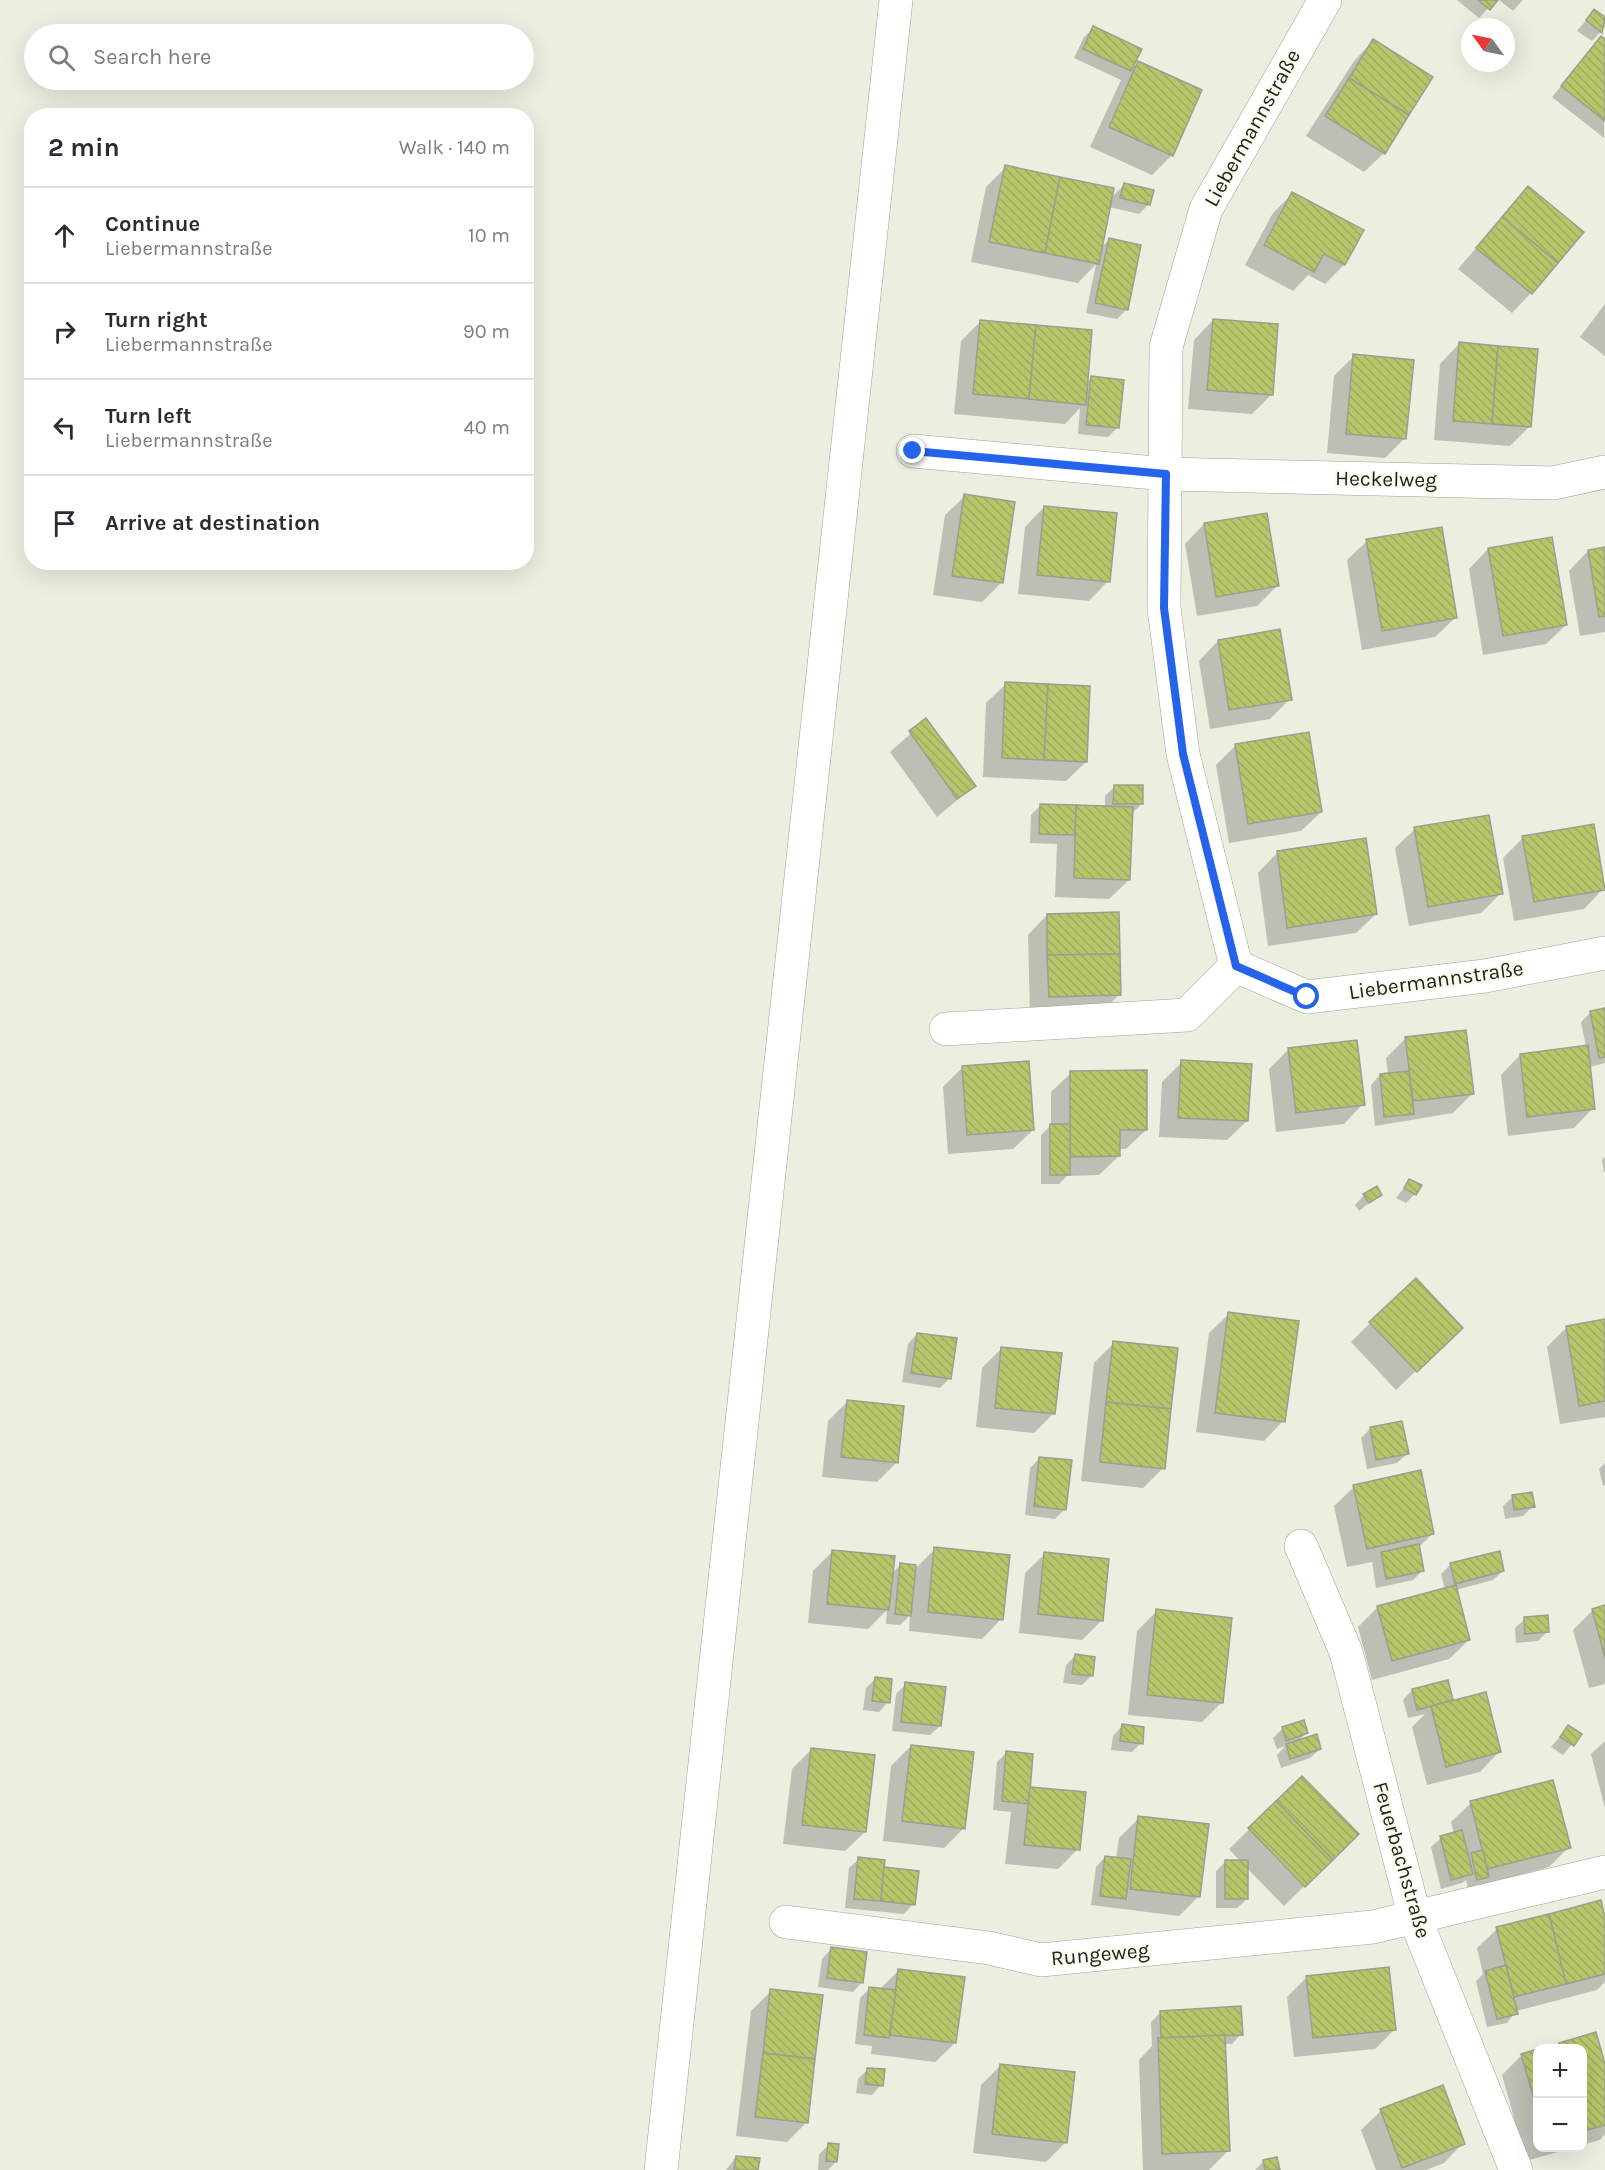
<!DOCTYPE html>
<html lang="en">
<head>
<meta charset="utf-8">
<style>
  body { margin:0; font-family:Karla,sans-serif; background:#f7f7f7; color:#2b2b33 }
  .controls { position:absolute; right:18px; bottom:18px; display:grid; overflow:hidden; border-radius:12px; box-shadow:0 6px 24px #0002 }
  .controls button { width:54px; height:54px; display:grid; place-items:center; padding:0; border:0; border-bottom:2px solid #e1e1e2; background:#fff; color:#2b2b33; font:30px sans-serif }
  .compass { position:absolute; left:1461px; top:18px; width:54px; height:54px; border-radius:50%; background:#fff; box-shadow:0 6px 24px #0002; rotate:303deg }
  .stop { position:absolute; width:18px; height:18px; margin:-14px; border:4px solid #2563eb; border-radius:50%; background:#fff }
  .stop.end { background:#2563eb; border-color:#fff; box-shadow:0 2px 6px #0008 }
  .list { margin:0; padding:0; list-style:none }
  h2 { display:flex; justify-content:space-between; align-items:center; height:78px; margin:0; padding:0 24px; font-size:26px }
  h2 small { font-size:20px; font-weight:400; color:#7c7c81 }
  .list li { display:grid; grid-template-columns:39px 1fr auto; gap:18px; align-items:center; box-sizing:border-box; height:96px; padding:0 24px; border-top:2px solid #e1e1e2 }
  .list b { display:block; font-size:22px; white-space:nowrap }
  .list p { margin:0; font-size:20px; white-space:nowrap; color:#7c7c81 }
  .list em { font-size:20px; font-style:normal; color:#7c7c81 }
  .icon { flex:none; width:33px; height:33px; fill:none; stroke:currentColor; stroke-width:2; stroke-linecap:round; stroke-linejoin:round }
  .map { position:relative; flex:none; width:1605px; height:2170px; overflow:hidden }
  .search { position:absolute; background:#fff; box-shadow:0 6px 24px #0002; left:24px; top:24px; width:510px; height:66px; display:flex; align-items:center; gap:15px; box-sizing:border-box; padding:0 21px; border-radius:33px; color:#7c7c81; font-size:22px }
  .panel { position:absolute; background:#fff; box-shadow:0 6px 24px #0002; left:24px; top:108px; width:510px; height:462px; border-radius:24px }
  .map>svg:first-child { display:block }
  .shadow { fill:#0003 }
  .building { fill:url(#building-back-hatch); stroke:#9b9f91; stroke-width:1.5 }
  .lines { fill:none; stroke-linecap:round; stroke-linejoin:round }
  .minor-casing { stroke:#9ea294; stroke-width:34 }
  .minor { stroke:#fff; stroke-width:33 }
  .route { stroke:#2563eb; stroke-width:8 }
  .labels { text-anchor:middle; stroke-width:4.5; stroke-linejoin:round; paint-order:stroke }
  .street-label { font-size:21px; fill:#21221d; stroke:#f9fced }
</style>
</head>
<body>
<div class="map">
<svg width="1605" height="2170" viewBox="0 0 1605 2170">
  <defs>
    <pattern id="building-back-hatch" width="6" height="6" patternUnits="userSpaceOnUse" patternTransform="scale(1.5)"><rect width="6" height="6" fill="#b6c76b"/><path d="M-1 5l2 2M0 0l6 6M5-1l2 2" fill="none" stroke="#9cab5c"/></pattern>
  </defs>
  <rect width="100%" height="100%" fill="#ebefe0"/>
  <g class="shadow">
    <polygon points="1457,0 1496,0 1479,18"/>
    <polygon points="1499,0 1523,0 1513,11"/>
    <polygon points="1594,11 1605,19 1605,27 1592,41 1577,31"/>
    <polygon points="1094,28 1130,70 1138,63 1172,155 1152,175 1090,147 1121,80 1074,58 1084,37"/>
    <polygon points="1601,38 1605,41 1604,138 1552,97"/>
    <polygon points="1373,41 1384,153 1364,172 1306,136 1354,61"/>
    <polygon points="1006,167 1111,198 1124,185 1149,204 1139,214 1109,207 1100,249 1109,240 1140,246 1126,310 1117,319 1086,313 1096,264 1078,283 971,262 986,187"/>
    <polygon points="1528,188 1531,293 1512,313 1458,269"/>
    <polygon points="1292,194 1344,265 1325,284 1308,275 1293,291 1245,265 1273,213"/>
    <polygon points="1605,304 1605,356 1580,337"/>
    <polygon points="1213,320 1272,394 1252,414 1188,409 1194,340"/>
    <polygon points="980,322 1086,383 1091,378 1118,427 1108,437 1078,434 1080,408 1065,424 954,414 961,341"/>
    <polygon points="1459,344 1530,426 1510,446 1434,440 1440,364"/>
    <polygon points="1354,356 1404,439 1385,458 1327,453 1334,376"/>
    <polygon points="965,496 1002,582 982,602 933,595 945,515"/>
    <polygon points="1044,507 1108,581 1089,601 1018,594 1025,527"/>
    <polygon points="1204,524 1277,586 1257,606 1197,616 1185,544"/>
    <polygon points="1367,541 1455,618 1435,637 1362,650 1347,560"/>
    <polygon points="1605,548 1605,632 1580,636 1569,571 1588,551"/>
    <polygon points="1488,549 1566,625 1546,644 1483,655 1469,569"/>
    <polygon points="1218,641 1290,699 1270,719 1210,729 1199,661"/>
    <polygon points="1006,684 1086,762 1066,781 983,777 986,703"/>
    <polygon points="926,720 974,786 937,817 890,752"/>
    <polygon points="1236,745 1321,812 1301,831 1229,843 1216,765"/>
    <polygon points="1115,786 1142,804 1131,814 1129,880 1109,899 1055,897 1057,844 1030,843 1031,815 1040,806 1105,807 1105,796"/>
    <polygon points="1415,829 1501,893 1481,913 1409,926 1395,848"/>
    <polygon points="1523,838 1603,889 1584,909 1514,921 1503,858"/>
    <polygon points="1365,840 1376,914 1356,933 1268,946 1258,873 1277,853"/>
    <polygon points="1047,915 1119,995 1099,1014 1030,1016 1028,935"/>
    <polygon points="1605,1009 1605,1063 1589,1067 1593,1108 1574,1128 1508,1136 1501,1075 1520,1055 1586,1047 1581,1022 1591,1012"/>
    <polygon points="1406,1038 1472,1094 1453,1113 1375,1126 1371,1085 1380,1075 1388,1075 1386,1058"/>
    <polygon points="1289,1049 1363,1104 1344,1124 1276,1132 1269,1069"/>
    <polygon points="1182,1062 1247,1121 1227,1140 1159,1137 1162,1082"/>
    <polygon points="962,1068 1033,1130 1013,1149 948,1154 943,1087"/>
    <polygon points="1071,1073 1146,1130 1126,1149 1119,1149 1119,1156 1099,1175 1067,1176 1059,1184 1041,1184 1041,1135 1051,1125 1051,1092"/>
    <polygon points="1605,1157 1605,1172 1604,1172 1602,1160"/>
    <polygon points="1409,1181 1415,1194 1406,1203 1396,1198"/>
    <polygon points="1380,1194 1359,1211 1355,1205 1364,1195"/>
    <polygon points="1229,1314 1283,1421 1264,1441 1196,1432 1209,1333"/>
    <polygon points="1605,1321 1605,1417 1560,1424 1547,1347 1567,1327"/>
    <polygon points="1370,1323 1441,1347 1396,1390 1351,1342"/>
    <polygon points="917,1334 950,1378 940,1388 902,1382 908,1344"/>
    <polygon points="1114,1343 1163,1468 1143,1488 1081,1481 1094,1363"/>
    <polygon points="1002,1348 1054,1413 1034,1433 976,1427 982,1368"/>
    <polygon points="848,1401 896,1463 877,1482 822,1477 828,1421"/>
    <polygon points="1371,1428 1407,1454 1397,1463 1367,1469 1361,1438"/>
    <polygon points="1040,1458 1065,1509 1055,1519 1025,1515 1030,1468"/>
    <polygon points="1605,1463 1605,1485 1603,1486 1599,1469"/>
    <polygon points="1354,1487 1433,1533 1418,1548 1422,1571 1413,1580 1376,1588 1372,1562 1347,1567 1334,1506"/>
    <polygon points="1513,1497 1533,1506 1523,1516 1505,1519 1503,1506"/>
    <polygon points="935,1549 1001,1619 982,1639 909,1631 910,1615 900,1625 886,1624 887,1610 868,1629 808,1623 813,1571 833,1551 891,1574 901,1565 914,1570"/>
    <polygon points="1045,1554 1102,1620 1082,1640 1019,1633 1025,1573"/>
    <polygon points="1451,1564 1503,1571 1493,1580 1456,1590 1469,1640 1449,1659 1372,1680 1358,1627 1378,1607 1445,1589 1441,1574"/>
    <polygon points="1605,1607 1605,1684 1589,1688 1573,1630 1593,1610"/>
    <polygon points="1157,1611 1221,1703 1202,1722 1128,1715 1137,1631"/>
    <polygon points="1525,1619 1547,1632 1538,1641 1516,1643 1515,1628"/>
    <polygon points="1075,1656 1092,1675 1082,1685 1063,1683 1066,1665"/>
    <polygon points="876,1678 888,1702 879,1712 863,1710 866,1688"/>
    <polygon points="906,1684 940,1726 930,1735 892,1731 896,1694"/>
    <polygon points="1412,1690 1451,1700 1448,1703 1499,1752 1480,1772 1427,1785 1412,1727 1425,1714 1408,1718 1403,1700"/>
    <polygon points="1303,1722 1306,1733 1297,1742 1320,1749 1310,1758 1281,1768 1277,1755 1285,1746 1277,1749 1273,1738 1282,1729"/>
    <polygon points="1122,1726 1141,1743 1132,1752 1111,1750 1113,1736"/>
    <polygon points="1568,1727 1580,1734 1563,1755 1551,1747"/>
    <polygon points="1605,1741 1605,1808 1591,1754"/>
    <polygon points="911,1746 964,1828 944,1848 883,1841 891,1766"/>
    <polygon points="812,1749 865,1832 845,1851 783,1844 792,1769"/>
    <polygon points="1007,1752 1028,1791 1078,1849 1058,1869 1005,1864 1011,1812 993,1810 997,1762"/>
    <polygon points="1302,1778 1357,1834 1284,1906 1246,1867 1247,1899 1237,1908 1216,1908 1216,1871 1226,1861 1241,1862 1229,1849"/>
    <polygon points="1471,1803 1569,1847 1549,1867 1468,1889 1466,1880 1462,1883 1441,1889 1431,1847 1441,1838 1454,1834 1451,1822"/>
    <polygon points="1139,1818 1199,1896 1179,1916 1091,1905 1096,1867 1105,1857 1116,1859 1119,1838"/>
    <polygon points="859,1859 883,1869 913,1904 904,1914 845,1908 849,1868"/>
    <polygon points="1605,1923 1605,1982 1597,1990 1516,2011 1507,2023 1487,2027 1476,1981 1483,1974 1477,1948 1497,1929"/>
    <polygon points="831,1949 862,1982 853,1992 818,1987 822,1959"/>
    <polygon points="899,1970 955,2043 935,2062 871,2054 872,2046 855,2044 860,1998 870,1988 879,1990"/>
    <polygon points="1307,1977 1395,2029 1375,2049 1294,2057 1287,1997"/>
    <polygon points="771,1991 807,2122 787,2142 736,2136 751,2011"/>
    <polygon points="1161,2012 1241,2034 1232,2044 1224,2044 1228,2151 1209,2170 1143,2170 1139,2060 1152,2046 1151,2022"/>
    <polygon points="1595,2034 1605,2069 1605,2134 1600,2140 1582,2145 1582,2048 1546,2048"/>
    <polygon points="1538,2051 1538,2148 1572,2148 1526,2161 1502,2075 1522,2055"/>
    <polygon points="1001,2065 1066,2142 1046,2162 973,2153 981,2085"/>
    <polygon points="868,2069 881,2085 872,2095 856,2093 858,2079"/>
    <polygon points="1381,2111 1463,2143 1444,2163 1426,2170 1376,2170 1361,2130"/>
    <polygon points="829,2145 836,2162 828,2170 818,2170 819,2154"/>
    <polygon points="736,2157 757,2170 726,2170"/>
    <polygon points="1264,2161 1278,2170 1255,2170"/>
  </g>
  <g class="building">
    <polygon points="1478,0 1498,0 1490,10"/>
    <polygon points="1594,9 1605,17 1602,33 1586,20"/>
    <polygon points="1093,26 1142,49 1131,71 1083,49"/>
    <polygon points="1601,36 1605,39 1605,121 1561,86"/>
    <polygon points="1373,39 1433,77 1409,115 1349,78"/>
    <polygon points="1138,61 1202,90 1173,156 1109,127"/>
    <polygon points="1349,78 1409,115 1385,154 1325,116"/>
    <polygon points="1005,165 1060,177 1045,253 989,242"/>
    <polygon points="1060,177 1114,188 1099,264 1045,253"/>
    <polygon points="1124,183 1154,190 1150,205 1120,198"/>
    <polygon points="1528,186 1584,232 1558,263 1502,217"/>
    <polygon points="1292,192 1364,230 1345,265 1324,254 1314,272 1264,245"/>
    <polygon points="1502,217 1558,263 1532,294 1476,248"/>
    <polygon points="1109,238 1141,245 1128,310 1095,303"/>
    <polygon points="1213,319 1278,324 1273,395 1207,390"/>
    <polygon points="980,320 1036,325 1029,399 973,394"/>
    <polygon points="1036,325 1092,330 1086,405 1029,399"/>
    <polygon points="1459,342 1498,346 1492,424 1453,421"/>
    <polygon points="1498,346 1538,349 1531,427 1492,424"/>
    <polygon points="1353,354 1414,360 1406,439 1346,434"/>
    <polygon points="1091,376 1124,380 1119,428 1086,425"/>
    <polygon points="964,494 1015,502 1003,583 952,576"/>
    <polygon points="1044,506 1117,513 1110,582 1037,575"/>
    <polygon points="1267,513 1279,586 1216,597 1204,523"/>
    <polygon points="1442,527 1457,618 1382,631 1366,539"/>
    <polygon points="1552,537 1567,625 1503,636 1488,548"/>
    <polygon points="1605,547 1605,616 1599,617 1588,550"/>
    <polygon points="1280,629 1292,700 1229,710 1218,640"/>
    <polygon points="1005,682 1048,684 1044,760 1002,758"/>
    <polygon points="1048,684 1090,686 1087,762 1044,760"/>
    <polygon points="926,718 976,786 957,799 909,731"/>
    <polygon points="1309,732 1322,812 1248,824 1235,744"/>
    <polygon points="1114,785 1143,785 1143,804 1113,804"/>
    <polygon points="1040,804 1076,805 1075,835 1039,834"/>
    <polygon points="1076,805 1133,807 1130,880 1074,878"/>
    <polygon points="1489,815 1503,894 1428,907 1414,827"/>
    <polygon points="1594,824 1605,890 1534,902 1522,836"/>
    <polygon points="1366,838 1377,914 1287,928 1277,851"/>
    <polygon points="1119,912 1120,954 1047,955 1047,914"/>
    <polygon points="1120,954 1121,995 1049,997 1047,955"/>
    <polygon points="1605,1008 1605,1057 1599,1058 1590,1011"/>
    <polygon points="1466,1030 1474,1094 1413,1101 1405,1037"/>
    <polygon points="1357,1040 1365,1105 1296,1113 1288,1048"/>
    <polygon points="1588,1045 1595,1109 1527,1117 1520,1054"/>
    <polygon points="1181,1060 1252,1064 1248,1121 1178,1118"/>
    <polygon points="1029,1061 1034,1130 967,1135 962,1066"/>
    <polygon points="1147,1070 1147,1130 1120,1130 1120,1156 1070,1157 1070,1071"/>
    <polygon points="1409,1071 1414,1114 1384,1117 1380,1074"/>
    <rect x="1050" y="1124" width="20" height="51"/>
    <polygon points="1409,1179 1422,1185 1416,1195 1404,1188"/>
    <polygon points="1377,1186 1382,1195 1369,1203 1363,1194"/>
    <polygon points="1416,1278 1463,1328 1417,1372 1369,1322"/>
    <polygon points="1228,1312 1299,1321 1285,1422 1215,1413"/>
    <polygon points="1605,1319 1605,1401 1579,1406 1566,1326"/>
    <polygon points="917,1333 957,1338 951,1379 911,1373"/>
    <polygon points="1113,1341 1178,1348 1171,1409 1106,1402"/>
    <polygon points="1001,1347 1062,1353 1055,1414 995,1408"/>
    <polygon points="847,1400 904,1406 898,1463 841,1457"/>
    <polygon points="1106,1402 1171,1409 1165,1469 1100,1462"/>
    <polygon points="1402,1421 1409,1454 1376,1460 1370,1427"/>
    <polygon points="1039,1457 1072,1460 1066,1510 1034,1506"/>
    <polygon points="1421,1470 1434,1534 1367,1549 1353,1485"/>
    <polygon points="1532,1492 1535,1507 1514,1510 1512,1495"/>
    <polygon points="1419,1544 1424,1571 1386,1579 1381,1552"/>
    <polygon points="934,1547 1010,1555 1003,1620 928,1612"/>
    <polygon points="832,1550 895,1556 889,1610 827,1604"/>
    <polygon points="1500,1551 1504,1571 1455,1584 1450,1563"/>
    <polygon points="1044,1552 1109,1559 1103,1621 1038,1614"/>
    <polygon points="900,1563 916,1565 911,1616 895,1614"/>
    <polygon points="1456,1585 1470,1640 1392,1661 1377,1606"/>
    <polygon points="1605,1605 1605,1658 1592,1609"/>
    <polygon points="1156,1609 1232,1618 1223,1703 1147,1695"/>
    <polygon points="1548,1615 1549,1632 1525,1634 1524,1617"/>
    <polygon points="1075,1654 1095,1657 1093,1676 1072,1674"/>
    <polygon points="875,1677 892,1679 890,1703 872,1701"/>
    <polygon points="1448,1680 1453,1700 1417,1710 1412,1689"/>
    <polygon points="905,1682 946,1687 941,1726 901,1722"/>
    <polygon points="1486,1692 1501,1752 1446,1767 1431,1706"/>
    <polygon points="1304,1720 1308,1733 1286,1741 1282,1727"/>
    <polygon points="1122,1724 1144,1727 1143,1744 1120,1741"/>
    <polygon points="1568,1725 1582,1734 1574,1746 1560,1737"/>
    <polygon points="1317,1734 1321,1749 1290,1759 1286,1744"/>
    <polygon points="911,1745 974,1752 965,1829 902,1821"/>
    <polygon points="811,1748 875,1755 866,1832 802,1825"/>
    <polygon points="1006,1751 1033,1754 1029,1804 1002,1801"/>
    <polygon points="1302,1776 1359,1834 1333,1860 1276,1801"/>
    <polygon points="1553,1780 1571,1848 1487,1869 1470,1801"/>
    <polygon points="1030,1787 1086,1792 1080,1850 1024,1845"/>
    <polygon points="1276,1801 1333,1860 1305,1887 1248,1828"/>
    <polygon points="1138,1816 1209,1824 1200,1897 1130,1889"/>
    <polygon points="1462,1830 1473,1874 1451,1880 1440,1836"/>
    <polygon points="1483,1850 1489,1877 1477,1880 1471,1853"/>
    <polygon points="1105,1856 1131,1859 1126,1899 1100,1896"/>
    <polygon points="858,1857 885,1860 881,1901 854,1899"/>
    <rect x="1225" y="1860" width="23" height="39"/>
    <polygon points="884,1867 919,1871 915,1905 881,1901"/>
    <polygon points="1601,1900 1605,1917 1605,1974 1566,1984 1549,1914"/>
    <polygon points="1549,1914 1566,1984 1514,1997 1496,1927"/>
    <polygon points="831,1947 867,1952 863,1983 827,1978"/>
    <polygon points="1506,1965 1518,2014 1497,2019 1485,1971"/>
    <polygon points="1389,1967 1396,2030 1313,2038 1306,1976"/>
    <polygon points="898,1969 965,1977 956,2043 890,2035"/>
    <polygon points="869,1987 896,1990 889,2038 864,2035"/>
    <polygon points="770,1989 823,1995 815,2059 763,2053"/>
    <polygon points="1241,2006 1243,2035 1161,2038 1160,2011"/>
    <polygon points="1596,2032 1605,2064 1605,2125 1584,2131 1582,2048 1561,2048 1559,2043"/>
    <polygon points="1225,2035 1230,2151 1162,2154 1158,2038"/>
    <polygon points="1538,2049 1538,2112 1521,2054"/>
    <polygon points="763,2053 815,2059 808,2123 755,2117"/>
    <polygon points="1000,2064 1075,2072 1067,2143 992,2134"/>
    <polygon points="867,2068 885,2069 883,2086 865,2084"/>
    <polygon points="1443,2085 1465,2144 1402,2168 1380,2109"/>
    <polygon points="828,2143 839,2144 837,2162 826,2161"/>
    <polygon points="736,2156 760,2158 758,2170 734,2170"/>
    <polygon points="1277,2157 1280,2170 1265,2170 1263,2160"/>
  </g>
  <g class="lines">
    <g class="minor-casing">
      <g id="minor">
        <polyline points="1325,0 1206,209 1166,347 1164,608 1183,754 1236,966 1307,997 1485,976 1605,953"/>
        <polyline points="913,451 1166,474 1553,483 1605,472"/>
        <polyline points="946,1029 1187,1015 1236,966"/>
        <polyline points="1301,1546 1346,1652 1415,1918 1516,2170"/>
        <polyline points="786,1922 989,1948 1041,1960 1373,1927 1605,1872"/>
        <polyline points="661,2170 896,0"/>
      </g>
    </g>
    <use href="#minor" class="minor"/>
  </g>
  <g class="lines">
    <polyline class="route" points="913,451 1166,474 1164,608 1183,754 1236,966 1307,997"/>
  </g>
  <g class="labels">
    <g class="street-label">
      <text transform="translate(1252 128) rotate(-61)" y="7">Liebermannstraße</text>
      <text transform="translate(1386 479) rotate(1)" y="7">Heckelweg</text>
      <text transform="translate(1436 980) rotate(-8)" y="7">Liebermannstraße</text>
      <text transform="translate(1402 1860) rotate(74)" y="7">Feuerbachstraße</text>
      <text transform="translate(1100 1954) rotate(-5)" y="7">Rungeweg</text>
    </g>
  </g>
</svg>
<div class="controls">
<button>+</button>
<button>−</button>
</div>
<svg class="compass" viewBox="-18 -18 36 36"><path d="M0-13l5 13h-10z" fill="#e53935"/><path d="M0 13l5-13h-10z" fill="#7c7c81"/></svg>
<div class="stop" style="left:1307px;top:997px"></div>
<div class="stop end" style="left:913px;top:451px"></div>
<div class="search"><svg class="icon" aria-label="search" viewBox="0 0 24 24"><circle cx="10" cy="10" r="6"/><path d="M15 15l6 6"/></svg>Search here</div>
<section class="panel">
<h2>2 min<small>Walk · 140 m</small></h2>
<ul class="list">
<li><svg class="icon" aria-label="ahead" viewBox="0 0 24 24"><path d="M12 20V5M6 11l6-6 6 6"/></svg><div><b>Continue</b><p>Liebermannstraße</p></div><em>10 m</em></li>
<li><svg class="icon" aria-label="right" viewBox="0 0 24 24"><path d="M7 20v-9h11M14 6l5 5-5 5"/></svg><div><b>Turn right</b><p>Liebermannstraße</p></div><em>90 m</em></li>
<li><svg class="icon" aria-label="left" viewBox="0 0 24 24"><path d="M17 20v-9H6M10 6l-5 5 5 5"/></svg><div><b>Turn left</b><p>Liebermannstraße</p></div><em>40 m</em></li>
<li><svg class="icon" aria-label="arrive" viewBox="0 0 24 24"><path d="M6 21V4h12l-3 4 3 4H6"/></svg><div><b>Arrive at destination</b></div></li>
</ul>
</section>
</div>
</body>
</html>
